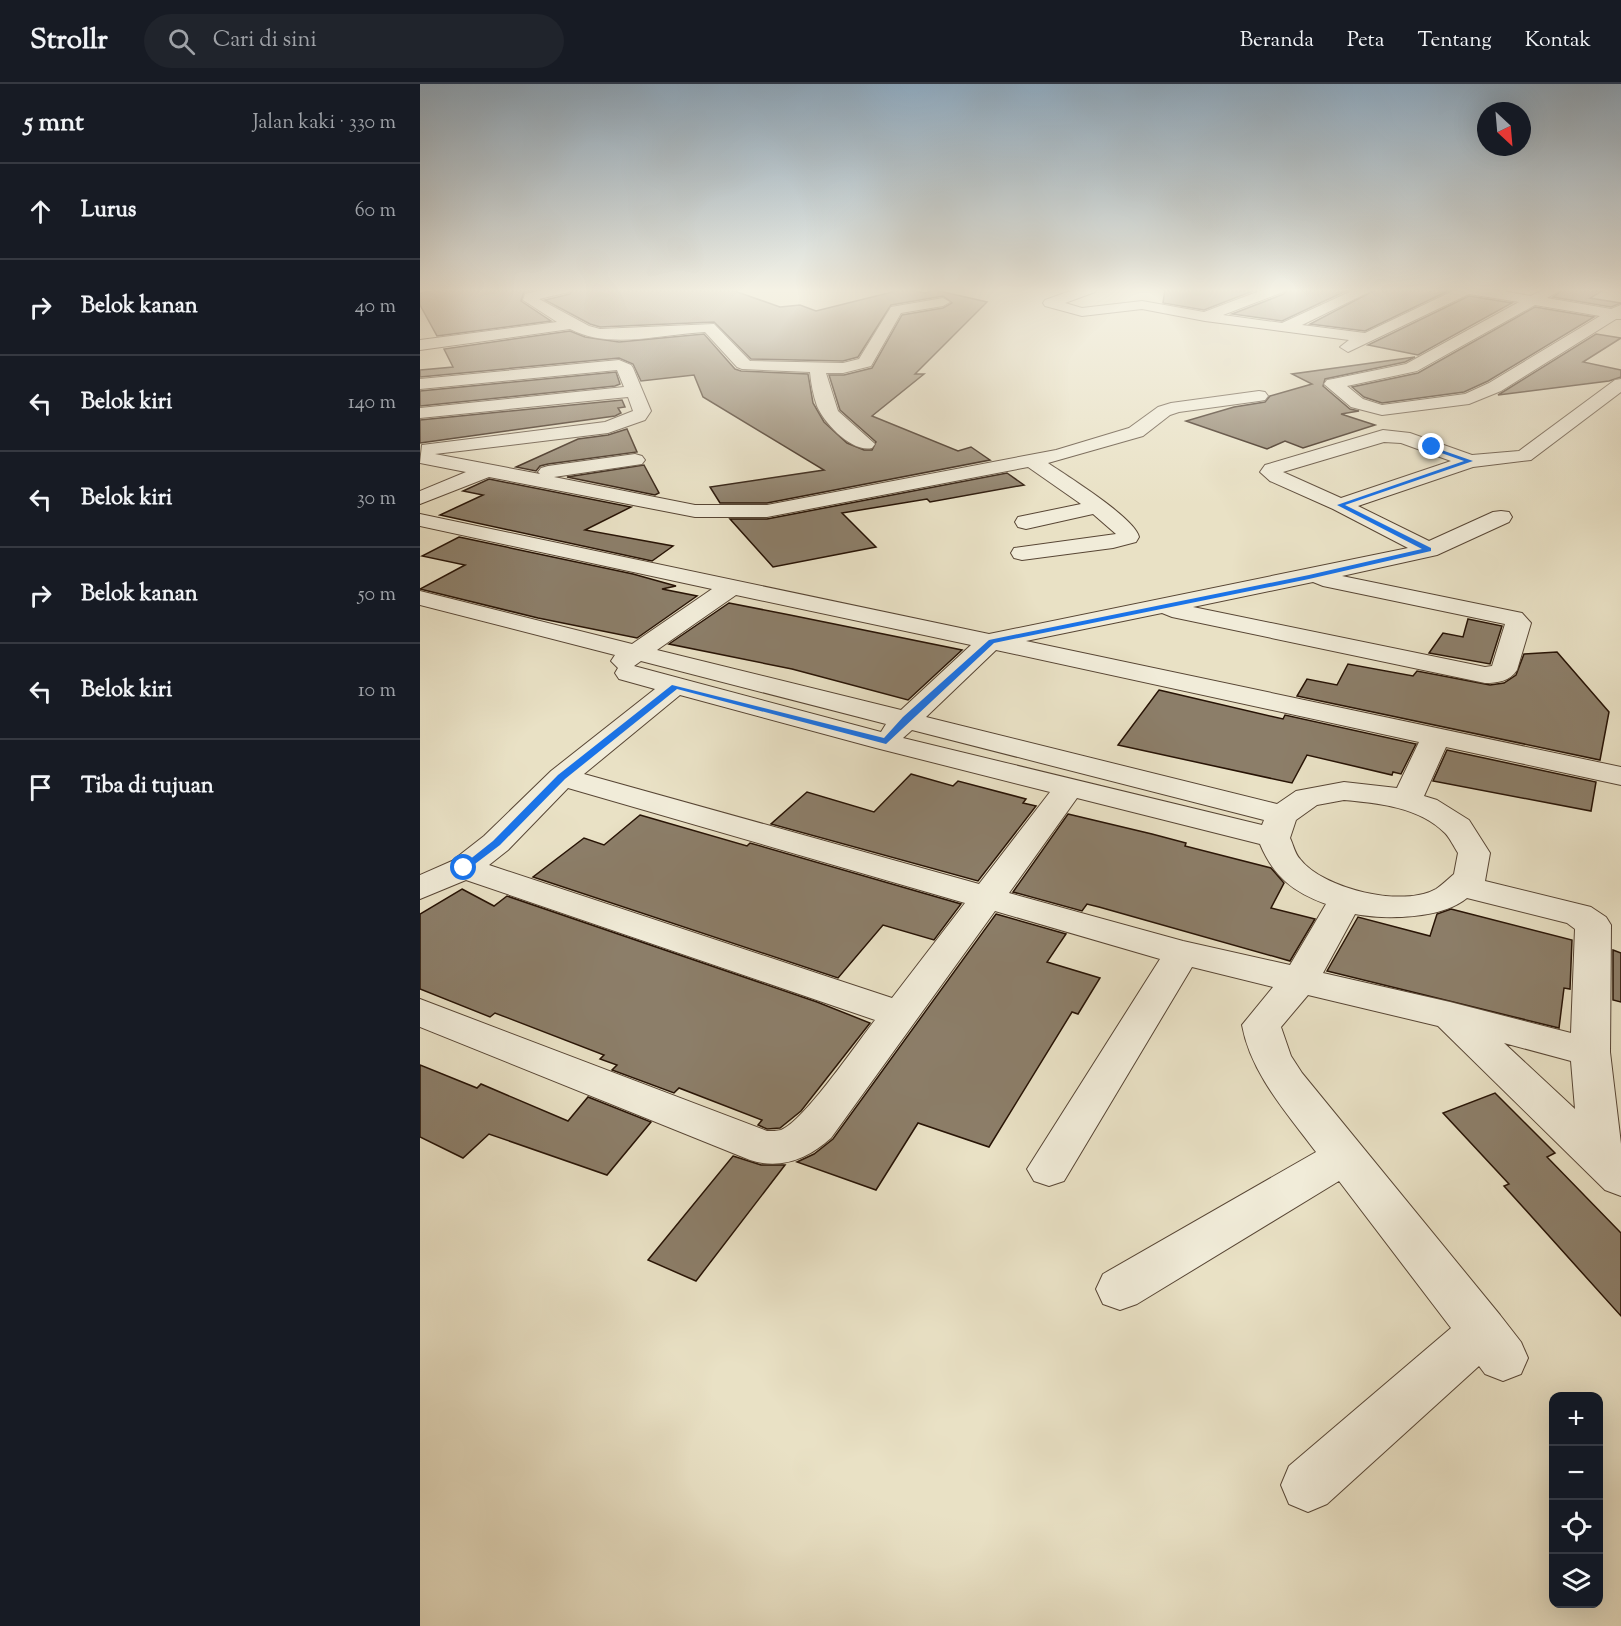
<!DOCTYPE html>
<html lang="id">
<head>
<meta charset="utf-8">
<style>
  body { margin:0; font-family:"Sorts Mill Goudy",serif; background:#20242c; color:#f1f3f6 }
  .controls { position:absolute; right:18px; bottom:18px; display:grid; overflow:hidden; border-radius:12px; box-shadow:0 6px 24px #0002 }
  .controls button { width:54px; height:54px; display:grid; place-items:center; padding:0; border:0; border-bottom:2px solid #363941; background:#171b24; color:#f1f3f6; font:30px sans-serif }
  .compass { position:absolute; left:1057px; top:18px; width:54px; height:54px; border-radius:50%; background:#171b24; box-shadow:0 6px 24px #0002; rotate:154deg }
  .stop { position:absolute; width:18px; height:18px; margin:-14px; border:4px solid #1a73e8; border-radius:50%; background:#fff }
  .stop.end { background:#1a73e8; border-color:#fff; box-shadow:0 2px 6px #0008 }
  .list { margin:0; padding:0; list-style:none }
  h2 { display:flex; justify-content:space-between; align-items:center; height:78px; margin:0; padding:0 24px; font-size:26px }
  h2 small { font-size:20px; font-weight:400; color:#9ea1a6 }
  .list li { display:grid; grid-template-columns:39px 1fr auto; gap:18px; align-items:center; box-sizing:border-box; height:96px; padding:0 24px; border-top:2px solid #363941 }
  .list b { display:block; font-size:22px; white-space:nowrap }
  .list em { font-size:20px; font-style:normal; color:#9ea1a6 }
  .icon { flex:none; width:33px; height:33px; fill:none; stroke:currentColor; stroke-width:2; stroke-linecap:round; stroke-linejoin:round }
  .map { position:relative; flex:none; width:1201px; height:1542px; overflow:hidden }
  header { display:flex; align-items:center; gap:36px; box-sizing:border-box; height:84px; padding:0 30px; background:#171b24; border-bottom:2px solid #363941 }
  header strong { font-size:28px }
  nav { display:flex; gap:33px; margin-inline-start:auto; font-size:21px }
  .search { width:420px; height:54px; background:#20242c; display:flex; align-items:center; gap:15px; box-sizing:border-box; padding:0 21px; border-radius:33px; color:#9ea1a6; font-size:22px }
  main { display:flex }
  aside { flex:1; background:#171b24 }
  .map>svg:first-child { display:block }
  .building { fill:#8c7e69; stroke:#271305; stroke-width:1.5 }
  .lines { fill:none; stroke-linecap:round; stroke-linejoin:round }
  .street-casing { stroke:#584635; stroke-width:2 }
  .street { fill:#f1ecd9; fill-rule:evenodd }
  .route { fill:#1a73e8 }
</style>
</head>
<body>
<header>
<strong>Strollr</strong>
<div class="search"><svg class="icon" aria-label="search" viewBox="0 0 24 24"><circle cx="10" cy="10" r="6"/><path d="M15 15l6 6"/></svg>Cari di sini</div>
<nav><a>Beranda</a><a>Peta</a><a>Tentang</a><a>Kontak</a></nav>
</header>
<main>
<aside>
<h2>5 mnt<small>Jalan kaki · 330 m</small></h2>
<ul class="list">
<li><svg class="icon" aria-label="ahead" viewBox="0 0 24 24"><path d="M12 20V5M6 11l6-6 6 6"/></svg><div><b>Lurus</b></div><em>60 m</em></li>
<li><svg class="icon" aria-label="right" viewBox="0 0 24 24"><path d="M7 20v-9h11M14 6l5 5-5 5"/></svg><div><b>Belok kanan</b></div><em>40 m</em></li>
<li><svg class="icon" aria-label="left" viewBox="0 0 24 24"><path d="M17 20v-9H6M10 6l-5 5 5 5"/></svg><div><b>Belok kiri</b></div><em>140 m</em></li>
<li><svg class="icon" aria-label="left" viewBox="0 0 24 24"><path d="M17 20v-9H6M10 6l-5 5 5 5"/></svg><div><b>Belok kiri</b></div><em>30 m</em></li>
<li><svg class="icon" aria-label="right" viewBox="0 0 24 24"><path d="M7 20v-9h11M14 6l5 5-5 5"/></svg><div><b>Belok kanan</b></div><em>50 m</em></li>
<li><svg class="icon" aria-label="left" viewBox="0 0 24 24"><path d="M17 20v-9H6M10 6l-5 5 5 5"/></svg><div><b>Belok kiri</b></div><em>10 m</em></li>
<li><svg class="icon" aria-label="arrive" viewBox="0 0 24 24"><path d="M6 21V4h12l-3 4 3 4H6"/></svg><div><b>Tiba di tujuan</b></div></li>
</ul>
</aside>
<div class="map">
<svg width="1201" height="1542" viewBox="0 0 1201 1542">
  <rect width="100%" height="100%" fill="#e9e1c5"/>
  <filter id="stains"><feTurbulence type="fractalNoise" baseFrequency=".00333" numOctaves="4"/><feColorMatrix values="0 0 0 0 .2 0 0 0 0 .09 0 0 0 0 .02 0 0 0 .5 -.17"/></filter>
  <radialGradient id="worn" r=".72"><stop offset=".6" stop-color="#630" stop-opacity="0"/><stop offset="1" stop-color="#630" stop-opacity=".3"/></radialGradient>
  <g class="building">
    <polygon points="33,205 116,205 104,208 101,217 131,237 17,252 0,221 0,209"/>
    <polygon points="153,205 309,205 360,223 380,221 396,227 484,205 505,209 515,206 567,218 495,290 504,290 452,332 538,367 551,363 570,376 347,419 300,419 290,403 404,386 283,313 274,291 221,297 213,280 199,274 0,293 0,286 33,283 24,265 150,247 165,253 199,258 284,250 315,285 321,287 388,290 393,319 404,338 427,359 444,366 452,366 456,358 420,326 409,291 424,291 452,284 482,231 523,224 532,219 523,212 471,221 438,273 423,277 331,275 294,238 180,243 170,240 125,216 150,210"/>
    <polygon points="745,205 838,205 784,226 743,219"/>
    <polygon points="867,205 930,205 862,237 812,230 864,210"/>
    <polygon points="957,205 1032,205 945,247 890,240"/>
    <polygon points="1144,205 1185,205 1170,214 1201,219 1191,223 1133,213"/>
    <polygon points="1049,212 1092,219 998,271 948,261"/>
    <polygon points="1115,223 1174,233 1068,297 1044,308 962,319 944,313 932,303 998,289"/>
    <polygon points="1176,250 1201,254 1163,278 1201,286 1201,293 1189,297 1078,311"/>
    <polygon points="995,273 985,278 905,295 903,302 930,325 939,327 921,330 955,341 883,364 865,357 847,365 766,337 814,323 845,318 850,312 892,300 872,290"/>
    <polygon points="196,288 200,300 195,302 0,322 0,307"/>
    <polygon points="202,316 205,323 198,324 201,329 195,332 0,359 0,336"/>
    <polygon points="207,345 217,368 128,380 120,382 116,387 96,383 158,355 188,351"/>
    <polygon points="224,381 239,409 235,411 147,393"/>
    <polygon points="587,389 604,401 510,418 507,415 422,429 456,463 353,483 310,435 347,435"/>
    <polygon points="69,395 211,423 165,446 253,462 232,477 20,431 63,411 43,407"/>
    <polygon points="39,453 213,490 256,502 242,505 277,512 217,554 118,534 0,505 45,481 2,472"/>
    <polygon points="309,519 370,531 542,566 488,616 372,585 249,560"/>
    <polygon points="1048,535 1082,542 1070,580 1009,569 1023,549 1043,553"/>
    <polygon points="1137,568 1189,628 1180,676 877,612 887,595 917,601 928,580 993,592 997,587 1070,601 1084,599 1096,591 1104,570"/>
    <polygon points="739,606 863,635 865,631 996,660 981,690 973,688 972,691 887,671 872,699 698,661"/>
    <polygon points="1027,666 1176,698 1171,727 1013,697"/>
    <polygon points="491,690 533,702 538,697 606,715 603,719 616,722 558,797 351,740 387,708 454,728"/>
    <polygon points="648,730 732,750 766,759 765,762 851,784 864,799 851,824 895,835 870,877 679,823 667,820 662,827 593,808"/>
    <polygon points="220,731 327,762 330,759 541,820 514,856 463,841 418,894 113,793 164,754 184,761"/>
    <polygon points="42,805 74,822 87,812 397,918 450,939 381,1027 360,1044 347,1045 338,1041 342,1036 259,1004 254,1009 192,986 197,981 180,975 184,971 75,929 70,933 0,905 0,830"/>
    <polygon points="1031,825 1152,856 1150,905 1144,904 1139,944 907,887 938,833 1010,852 1017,830"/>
    <polygon points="576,830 646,850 627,878 680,894 658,930 652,928 569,1063 498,1039 456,1106 377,1078 394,1070 413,1055"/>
    <polygon points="1193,866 1201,869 1201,918 1193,916"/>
    <polygon points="0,981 57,1004 61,1000 148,1037 168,1013 231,1038 187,1091 69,1050 43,1074 0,1053"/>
    <polygon points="1075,1009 1135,1069 1127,1073 1201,1149 1201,1232 1084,1102 1089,1100 1023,1029"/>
    <polygon points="313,1072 341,1081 365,1081 276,1197 228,1176"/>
  </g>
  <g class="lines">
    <g class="street-casing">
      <g id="street">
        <path d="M126,205H151L149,208L119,215L169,242L180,245L294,240L330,277L423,279L439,275L471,223L523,214L530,218L523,222L481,229L451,282L423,289H406L418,327L455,360L452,364C432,369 404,339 397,322C393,311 391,299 390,288L322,285L317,283L285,248C242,250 190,266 150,245L0,266V256L137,238L103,216L105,210Z"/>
        <path d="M656,205H677L675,208L645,219L662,224L722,217L784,228L845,205H865L863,208L803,231L862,239L936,205H955L882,241L945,249L1037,205H1071L1111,212L1124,205H1142L1127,214L1191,225L1201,221V235H1196L1081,307L1049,320L962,331L931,323L904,300L907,296L913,295L986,280L1099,218L1049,210L928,268L920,263L929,256L785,237L722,225L662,232L625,222L623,219L625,216ZM1115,221L1180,232L1069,299L1045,310L962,321L943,315L927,302L997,287Z"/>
        <path d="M199,276L211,281L213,284L231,327L225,336L188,349L15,370L120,390L118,388L121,384L128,382L215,370L222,372L225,376L222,380L134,393L275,421H347L636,366L709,344L738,323L751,319L839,307L845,308L848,312L845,316L839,317L759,328L750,331L723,352L628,379C647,392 715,434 719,453L716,458L693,464L602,476L594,474L591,469L594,464L696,450L673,430L606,445L598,443L595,438L598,433L661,420L608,383L347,433H275L69,393L0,420V407L46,388L0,379L2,361L185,338L213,327L208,313L0,334V324L204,303L197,286L0,305V295Z"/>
        <path d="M1201,295V308L1111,376L1053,383L938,422L1009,457L1073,428L1081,427L1089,428L1092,433L1089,438L1017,471L922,492L1102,529L1111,539L1097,586C1090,597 1078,599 1065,599L752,533L742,529L606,557L1201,683V701L1026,663L1004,712L1017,716L1049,736L1070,769L1065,797L1171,823L1186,833L1191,841L1190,968L1201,1060V1112L1185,1106L1018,942L888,911L861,943L871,972L882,989L1080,1231L1101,1258L1108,1274L1101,1290L1083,1297L1065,1290L1059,1282L907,1420L888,1428L869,1420L861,1401L869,1382L1031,1244L919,1097L717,1220L700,1226L683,1220L676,1205L683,1190L896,1068C867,1029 831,990 822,941L853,903L772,883L644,1097L629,1102L614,1097L607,1085L740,875L575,827L411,1054C388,1075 360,1086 330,1076L0,943V915L347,1047C352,1047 357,1047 361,1046C384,1037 437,959 455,936L46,796L0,815V791L32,777L64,752L131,687L235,605L199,595L195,589L198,584L191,577L195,571L0,521V507L212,560L292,505L0,442V430L569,550L988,464L913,425L850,397L840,388L845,381L963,346L990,349L1052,371L1099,367L1195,296ZM964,358L981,359L1031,377L921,414L863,388ZM893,498L903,502L1085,540L1072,582L1065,583L773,523ZM316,511L551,561L481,626L237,566ZM576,566L999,658L977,704L924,698L876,707L857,720L506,633ZM221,577L466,640L461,648L214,582ZM260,611L456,664L630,708L559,800L164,690ZM492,646L844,736L842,741L483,654ZM148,704L545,819L472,914L69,781L88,766ZM657,714L840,760C854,793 873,808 906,820L870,881L763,857L589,809ZM924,716C958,719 999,723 1025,749C1030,754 1034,763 1038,769L1034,790C1028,795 1022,801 1016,805C983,824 903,805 880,775C875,770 873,760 870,754L876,736L897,721ZM1047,814L1147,839L1155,845L1151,949L1030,918L903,889L935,830C966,836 1022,835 1047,814ZM1084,959L1151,977L1155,1025Z"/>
      </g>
    </g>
    <use href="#street" class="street"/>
  </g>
  <linearGradient id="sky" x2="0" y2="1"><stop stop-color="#8eaac0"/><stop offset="0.49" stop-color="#f5f2e5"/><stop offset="1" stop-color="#f5f2e5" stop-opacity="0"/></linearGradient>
  <rect width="1201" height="421" fill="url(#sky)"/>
  <polygon class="route" points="1010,362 1053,377 925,421 1011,464 1011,467 889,495 574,559 466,660 257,605 145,695 80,761 47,786 39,784 73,757 138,691 252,601 464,654 483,633 569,556 889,491 1002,465 917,421 1044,377 1010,365"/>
  <rect width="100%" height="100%" filter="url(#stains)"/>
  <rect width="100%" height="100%" fill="url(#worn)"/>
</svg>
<div class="controls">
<button>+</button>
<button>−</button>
<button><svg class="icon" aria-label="locate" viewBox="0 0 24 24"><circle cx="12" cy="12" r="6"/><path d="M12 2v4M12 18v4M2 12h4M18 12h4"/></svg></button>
<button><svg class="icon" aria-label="layers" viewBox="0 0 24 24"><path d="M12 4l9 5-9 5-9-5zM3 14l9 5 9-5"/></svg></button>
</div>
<svg class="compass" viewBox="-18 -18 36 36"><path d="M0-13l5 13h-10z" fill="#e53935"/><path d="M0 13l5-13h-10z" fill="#9ea1a6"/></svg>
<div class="stop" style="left:44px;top:784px"></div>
<div class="stop end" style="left:1012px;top:363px"></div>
</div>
</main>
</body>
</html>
